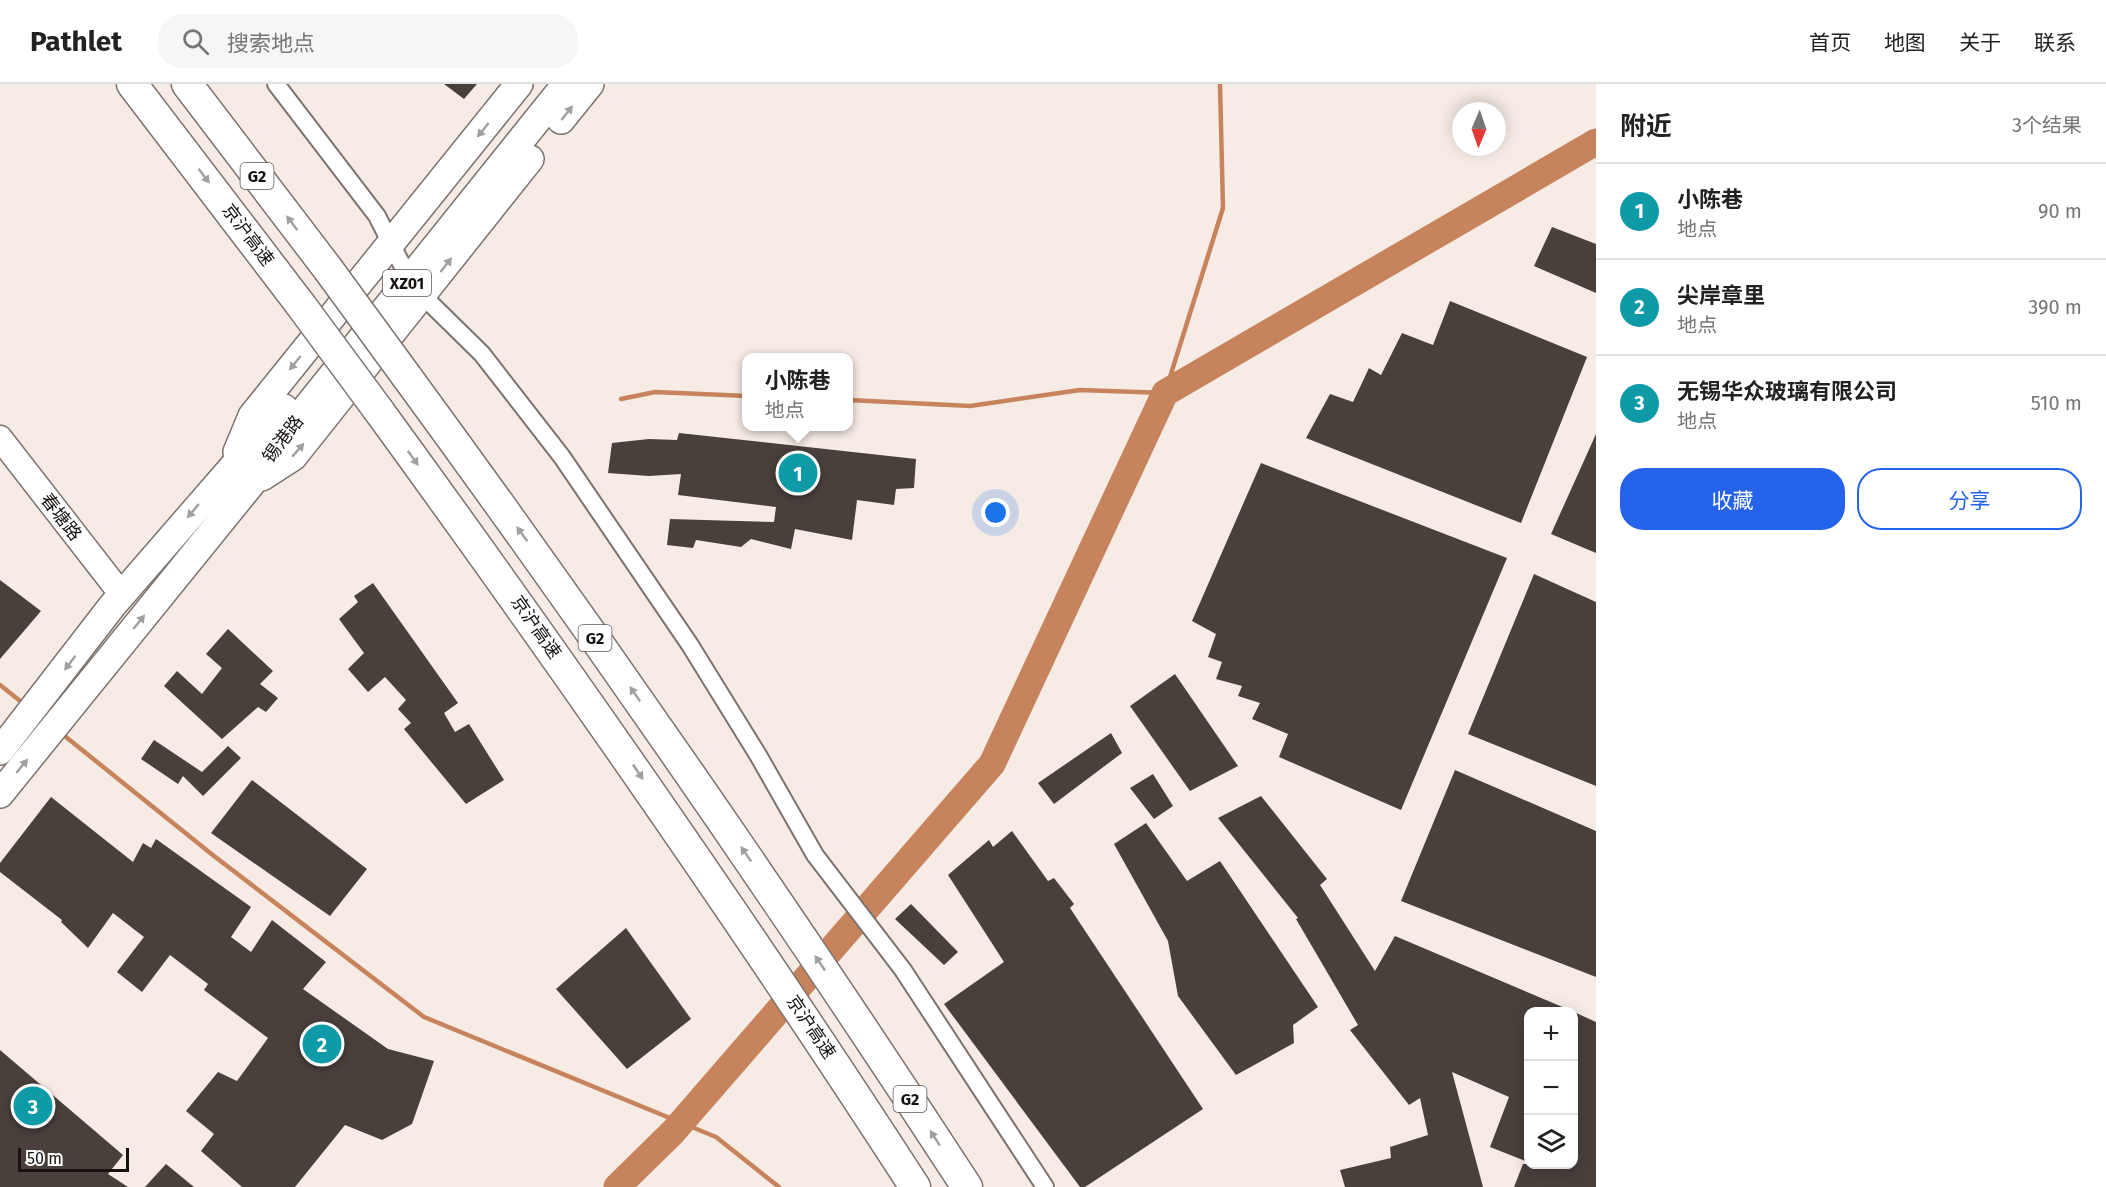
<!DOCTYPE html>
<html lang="zh">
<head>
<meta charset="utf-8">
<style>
  body { margin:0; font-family:"Fira Sans","Noto Sans SC",sans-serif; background:#f6f6f6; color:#222 }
  .controls { position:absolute; right:18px; bottom:18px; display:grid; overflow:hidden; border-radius:12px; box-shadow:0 3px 15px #0003 }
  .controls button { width:54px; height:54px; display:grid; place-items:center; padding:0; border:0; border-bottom:2px solid #e0e0e0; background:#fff; color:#222; font:30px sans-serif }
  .compass { position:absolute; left:1452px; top:18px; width:54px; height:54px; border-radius:50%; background:#fff; box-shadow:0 3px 15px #0003; rotate:182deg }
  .scale { position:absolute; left:18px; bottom:15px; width:111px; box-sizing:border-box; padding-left:6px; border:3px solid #161210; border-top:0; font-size:16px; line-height:21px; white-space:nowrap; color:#161210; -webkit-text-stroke:4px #fff; paint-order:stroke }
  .you { position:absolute; left:996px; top:429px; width:21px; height:21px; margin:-15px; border:4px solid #fff; border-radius:50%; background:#1a73e8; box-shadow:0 0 0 9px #1a73e833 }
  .badge { display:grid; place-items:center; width:39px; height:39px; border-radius:50%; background:#2563eb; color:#fff; font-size:20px; font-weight:700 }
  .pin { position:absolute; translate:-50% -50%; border:3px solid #fff; box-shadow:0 2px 6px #0006 }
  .popup { position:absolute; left:742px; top:269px; width:111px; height:78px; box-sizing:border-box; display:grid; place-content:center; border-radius:12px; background:#fff; filter:drop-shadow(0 2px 4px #0005); font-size:20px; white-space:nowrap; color:#767676 }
  .popup b { font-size:22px; color:#222 }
  .popup::after { content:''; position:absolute; left:50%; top:100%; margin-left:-12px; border:12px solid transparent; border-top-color:#fff }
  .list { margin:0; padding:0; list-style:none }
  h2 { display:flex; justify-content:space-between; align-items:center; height:78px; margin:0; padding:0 24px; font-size:26px }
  h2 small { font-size:20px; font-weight:400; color:#767676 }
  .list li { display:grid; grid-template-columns:39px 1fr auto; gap:18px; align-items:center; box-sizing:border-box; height:96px; padding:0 24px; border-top:2px solid #e0e0e0 }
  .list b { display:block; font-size:22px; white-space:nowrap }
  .list p { margin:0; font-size:20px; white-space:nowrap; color:#767676 }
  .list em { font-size:20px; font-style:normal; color:#767676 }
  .actions { display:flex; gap:12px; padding:18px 24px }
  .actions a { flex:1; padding:14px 0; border:2px solid #2563eb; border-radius:24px; text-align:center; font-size:21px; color:#2563eb }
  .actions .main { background:#2563eb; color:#fff }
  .icon { flex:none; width:33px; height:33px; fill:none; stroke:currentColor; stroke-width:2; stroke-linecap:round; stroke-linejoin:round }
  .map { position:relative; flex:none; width:1596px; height:1103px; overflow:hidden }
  header { display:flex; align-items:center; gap:36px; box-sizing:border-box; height:84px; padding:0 30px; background:#fff; border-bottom:2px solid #e0e0e0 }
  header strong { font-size:28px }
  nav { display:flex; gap:33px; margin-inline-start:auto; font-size:21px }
  .search { width:420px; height:54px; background:#f6f6f6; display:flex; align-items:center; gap:15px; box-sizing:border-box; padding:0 21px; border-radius:24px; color:#767676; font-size:22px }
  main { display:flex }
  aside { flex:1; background:#fff }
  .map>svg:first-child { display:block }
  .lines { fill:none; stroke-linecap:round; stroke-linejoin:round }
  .stream { stroke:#c7835b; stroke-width:4.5 }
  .river { stroke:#c7835b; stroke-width:27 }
  .building { fill:#49403c }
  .street-casing { stroke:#7c736d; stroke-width:20 }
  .secondary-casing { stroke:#7c736d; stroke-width:27 }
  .primary-casing { stroke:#7c736d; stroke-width:30 }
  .highway-casing { stroke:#7c736d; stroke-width:33 }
  .street { stroke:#fff; stroke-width:16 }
  .secondary { stroke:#fff; stroke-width:24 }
  .primary { stroke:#fff; stroke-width:27 }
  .highway { stroke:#fff; stroke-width:30 }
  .highway-bridge-casing { stroke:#7c736d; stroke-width:33; stroke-linecap:butt }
  .highway-bridge { stroke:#fff; stroke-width:30 }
  .oneway { fill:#a2a09f }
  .labels { text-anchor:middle; stroke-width:6; stroke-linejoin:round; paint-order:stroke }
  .shield { fill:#fff; stroke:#5c5958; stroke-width:1.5 }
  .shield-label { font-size:16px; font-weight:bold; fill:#161210 }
  .street-label { font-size:18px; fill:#161210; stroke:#fff }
</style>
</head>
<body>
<header>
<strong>Pathlet</strong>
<div class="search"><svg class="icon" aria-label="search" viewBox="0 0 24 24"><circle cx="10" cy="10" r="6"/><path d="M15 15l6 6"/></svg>搜索地点</div>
<nav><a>首页</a><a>地图</a><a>关于</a><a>联系</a></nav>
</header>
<main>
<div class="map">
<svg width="1596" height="1103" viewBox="0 0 1596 1103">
  <rect width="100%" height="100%" fill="#f6ebe5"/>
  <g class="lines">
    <g class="stream">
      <polyline points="621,315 655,308 747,312"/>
      <polyline points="849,316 970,322 1080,306 1165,309 1223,124 1220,0"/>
      <polyline points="0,601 24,620"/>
      <polyline points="61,649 214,772 424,933 716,1053 779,1103"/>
    </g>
    <polyline class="river" points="617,1103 673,1048 992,680 1165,309 1596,58"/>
  </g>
  <g class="building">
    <polygon points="444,0 477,0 464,15"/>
    <polygon points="1552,143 1596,160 1596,209 1534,182"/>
    <polygon points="1450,217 1587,273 1521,439 1306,354 1330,310 1353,318 1369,284 1381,291 1402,249 1433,261"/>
    <polygon points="679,349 916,375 914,404 896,405 894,421 857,416 852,456 795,445 791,465 751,455 741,463 696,456 693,464 667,461 670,435 774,438 776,423 678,411 681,390 649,392 608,389 612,359 649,355 677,356"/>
    <polygon points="1596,350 1596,469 1551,450"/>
    <polygon points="1261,379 1507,474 1401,726 1279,673 1288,650 1252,635 1260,619 1238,612 1242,602 1216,595 1222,578 1208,573 1216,550 1192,537"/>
    <polygon points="1534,490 1596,518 1596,702 1468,650"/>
    <polygon points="0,496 41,527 0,575"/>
    <polygon points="373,499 458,619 444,629 455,648 469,640 504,696 466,720 404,645 411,639 398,625 406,616 385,593 368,608 348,585 364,569 339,535 358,518 354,512"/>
    <polygon points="228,545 273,587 260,600 278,614 266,628 258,623 222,655 164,602 177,587 202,610 222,584 206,570"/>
    <polygon points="1175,590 1238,682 1190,707 1130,622"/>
    <polygon points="1111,649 1122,669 1054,720 1038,699"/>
    <polygon points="154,656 202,688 228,662 241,674 203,712 183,692 178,700 141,675"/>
    <polygon points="1455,686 1596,747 1596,893 1401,817"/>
    <polygon points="1153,690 1173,722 1154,735 1130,704"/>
    <polygon points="252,696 367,785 330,832 211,749"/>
    <polygon points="1261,712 1327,795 1320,801 1375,887 1395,852 1572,927 1528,927 1528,1078 1490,1063 1509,1013 1452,988 1483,1103 1345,1103 1340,1086 1391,1074 1390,1063 1428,1051 1420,1014 1409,1021 1350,946 1358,941 1296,835 1298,834 1218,734"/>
    <polygon points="51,713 133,778 143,759 151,764 156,755 251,823 231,853 251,868 272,836 326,878 303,905 388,965 434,977 412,1040 382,1056 345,1041 295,1103 242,1103 201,1067 214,1050 186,1027 218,988 237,997 268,954 204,906 208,900 170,871 142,908 117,888 144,853 113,829 88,864 61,838 62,836 0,788 0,779"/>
    <polygon points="1146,739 1187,797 1220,777 1318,923 1293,941 1294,959 1236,991 1178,912 1168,857 1114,760"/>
    <polygon points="1012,747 1048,797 1054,794 1074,820 1070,824 1203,1025 1085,1103 1080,1103 944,920 1004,878 948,791 989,756 993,763"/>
    <polygon points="911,820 958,868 944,881 895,835"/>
    <polygon points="626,844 691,935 627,985 556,905"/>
    <polygon points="1574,928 1596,938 1596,1103 1514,1103 1523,1080 1574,1080"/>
    <polygon points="0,966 123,1071 108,1090 128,1103 0,1103"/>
    <polygon points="166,1080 194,1103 145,1103"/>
  </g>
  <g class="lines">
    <g class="street-casing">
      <polyline id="street" points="276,0 377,132 401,179 422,211 482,270 562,373 690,561 758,671 815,771 903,886 1045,1103"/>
    </g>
    <g class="secondary-casing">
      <polyline id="secondary" points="0,354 122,511"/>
    </g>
    <g class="primary-casing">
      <g id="primary">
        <polyline points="561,36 590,0"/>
        <polyline points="237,368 252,332 519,0"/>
        <polyline points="262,393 293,373 530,75"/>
        <polyline points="0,667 112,522 284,324"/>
        <polyline points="0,710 251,400 279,358 566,0"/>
      </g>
    </g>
    <g class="highway-casing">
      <g id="highway">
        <polyline points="132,0 300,220"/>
        <polyline points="187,0 328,185"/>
        <path d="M407,293C601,558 788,828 967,1103"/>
        <path d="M379,327C564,581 744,839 915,1103"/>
      </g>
    </g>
    <use href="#street" class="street"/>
    <use href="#secondary" class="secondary"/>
    <use href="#primary" class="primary"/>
    <use href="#highway" class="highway"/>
    <g class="highway-bridge-casing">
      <g id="highway-bridge">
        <polyline points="328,185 407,293"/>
        <polyline points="300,220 379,327"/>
      </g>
    </g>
    <use href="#highway-bridge" class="highway-bridge"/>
  </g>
  <defs><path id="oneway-solid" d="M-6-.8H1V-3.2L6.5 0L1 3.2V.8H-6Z" transform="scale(1.5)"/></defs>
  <g class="oneway">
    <use href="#oneway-solid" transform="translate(567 29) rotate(-52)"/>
    <use href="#oneway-solid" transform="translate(483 46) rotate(129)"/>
    <use href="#oneway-solid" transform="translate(204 92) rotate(53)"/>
    <use href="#oneway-solid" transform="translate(292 139) rotate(-127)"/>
    <use href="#oneway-solid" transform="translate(446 181) rotate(-52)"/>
    <use href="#oneway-solid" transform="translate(295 279) rotate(129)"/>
    <use href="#oneway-solid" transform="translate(298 366) rotate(-49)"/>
    <use href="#oneway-solid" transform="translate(413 374) rotate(54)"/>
    <use href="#oneway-solid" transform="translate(193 427) rotate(130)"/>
    <use href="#oneway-solid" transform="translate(522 450) rotate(-126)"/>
    <use href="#oneway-solid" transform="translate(139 538) rotate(-51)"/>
    <use href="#oneway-solid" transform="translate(70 579) rotate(127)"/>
    <use href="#oneway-solid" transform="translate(635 610) rotate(-125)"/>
    <use href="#oneway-solid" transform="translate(22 682) rotate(-51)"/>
    <use href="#oneway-solid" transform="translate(638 688) rotate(56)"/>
    <use href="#oneway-solid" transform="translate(746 770) rotate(-125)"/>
    <use href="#oneway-solid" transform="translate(820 879) rotate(-124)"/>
    <use href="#oneway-solid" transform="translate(935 1054) rotate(-123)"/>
  </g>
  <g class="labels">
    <g class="shield">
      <rect x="240.5" y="79" width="33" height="26" rx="4.5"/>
      <rect x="383" y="186" width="48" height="26" rx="4.5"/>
      <rect x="578.5" y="541" width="33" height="26" rx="4.5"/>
      <rect x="893.5" y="1002" width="33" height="26" rx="4.5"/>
    </g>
    <g class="shield-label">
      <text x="257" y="98">G2</text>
      <text x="407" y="205">XZ01</text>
      <text x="595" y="560">G2</text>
      <text x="910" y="1021">G2</text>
    </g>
    <g class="street-label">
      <text transform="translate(248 151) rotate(53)" y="6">京沪高速</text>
      <text transform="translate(283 355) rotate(-53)" y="6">锡港路</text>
      <text transform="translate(61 433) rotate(52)" y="6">春塘路</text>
      <text transform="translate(536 543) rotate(55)" y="6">京沪高速</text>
      <text transform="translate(811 943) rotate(56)" y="6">京沪高速</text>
    </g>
  </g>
</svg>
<div class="controls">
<button>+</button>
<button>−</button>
<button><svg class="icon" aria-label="layers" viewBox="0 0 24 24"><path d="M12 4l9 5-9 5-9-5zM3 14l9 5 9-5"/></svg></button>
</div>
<svg class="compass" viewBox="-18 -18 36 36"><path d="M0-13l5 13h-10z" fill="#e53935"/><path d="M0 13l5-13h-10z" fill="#767676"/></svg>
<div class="scale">50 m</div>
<div class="you"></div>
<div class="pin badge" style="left:798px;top:389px;background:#0f9aa8">1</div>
<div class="popup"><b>小陈巷</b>地点</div>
<div class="pin badge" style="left:322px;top:960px;background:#0f9aa8">2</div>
<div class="pin badge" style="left:33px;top:1022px;background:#0f9aa8">3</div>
</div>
<aside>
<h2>附近<small>3个结果</small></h2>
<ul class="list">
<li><span class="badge" style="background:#0f9aa8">1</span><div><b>小陈巷</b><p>地点</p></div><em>90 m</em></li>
<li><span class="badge" style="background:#0f9aa8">2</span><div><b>尖岸章里</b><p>地点</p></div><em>390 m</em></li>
<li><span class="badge" style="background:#0f9aa8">3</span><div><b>无锡华众玻璃有限公司</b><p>地点</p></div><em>510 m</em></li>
</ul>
<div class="actions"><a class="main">收藏</a><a>分享</a></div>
</aside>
</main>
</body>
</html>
